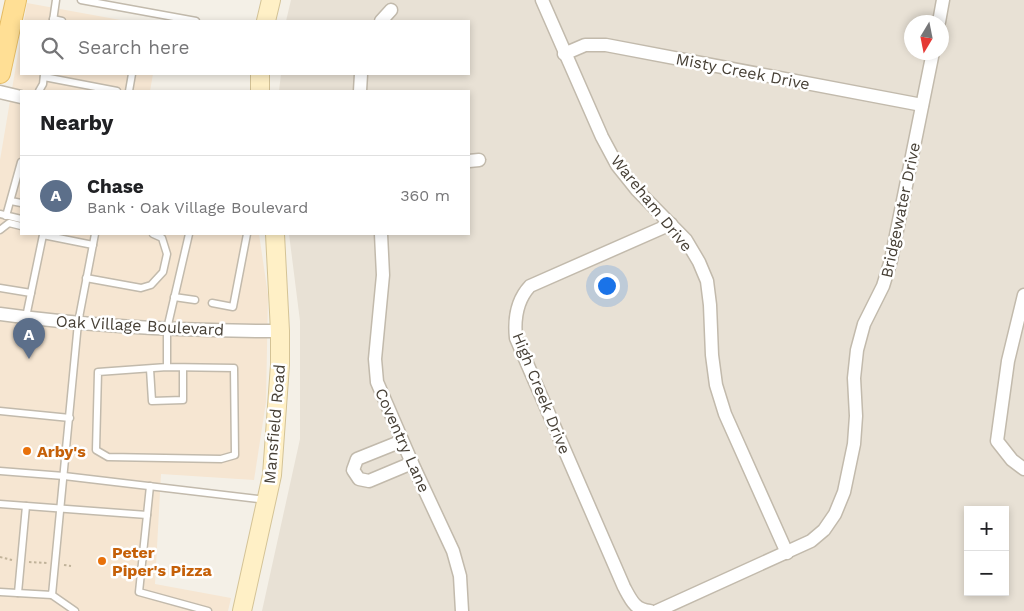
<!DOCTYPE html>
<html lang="en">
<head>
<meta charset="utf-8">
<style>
  body { margin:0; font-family:"Work Sans",sans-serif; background:#f6f6f6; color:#202124 }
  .controls { position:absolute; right:15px; bottom:15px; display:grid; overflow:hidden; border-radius:0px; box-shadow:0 2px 8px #0003 }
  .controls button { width:45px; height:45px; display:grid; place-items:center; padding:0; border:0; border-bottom:1px solid #e0e0e0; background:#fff; color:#202124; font:25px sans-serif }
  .compass { position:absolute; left:904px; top:15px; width:45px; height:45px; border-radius:50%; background:#fff; box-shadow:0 2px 8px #0003; rotate:190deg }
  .you { position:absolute; left:606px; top:285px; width:18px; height:18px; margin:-12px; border:4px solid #fff; border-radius:50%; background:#1a73e8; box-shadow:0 0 0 8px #1a73e833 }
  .badge { display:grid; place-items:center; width:32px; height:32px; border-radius:50%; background:#fc3516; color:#fff; font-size:16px; font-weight:700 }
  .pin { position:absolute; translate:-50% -41px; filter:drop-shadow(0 1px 2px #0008) }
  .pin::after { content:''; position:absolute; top:26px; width:18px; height:15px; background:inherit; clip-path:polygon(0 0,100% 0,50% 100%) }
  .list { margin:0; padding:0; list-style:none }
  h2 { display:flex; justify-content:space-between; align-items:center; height:65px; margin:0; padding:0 20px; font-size:21px }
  h2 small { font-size:16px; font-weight:400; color:#757577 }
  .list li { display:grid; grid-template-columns:32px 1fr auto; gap:15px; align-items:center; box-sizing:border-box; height:80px; padding:0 20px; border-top:1px solid #e0e0e0 }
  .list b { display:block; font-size:19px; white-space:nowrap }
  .list p { margin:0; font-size:16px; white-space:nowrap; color:#757577 }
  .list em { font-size:16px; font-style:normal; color:#757577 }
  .icon { flex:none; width:28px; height:28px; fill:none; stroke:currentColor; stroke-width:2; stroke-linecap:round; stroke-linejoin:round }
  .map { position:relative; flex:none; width:1024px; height:611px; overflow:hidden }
  .search { position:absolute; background:#fff; box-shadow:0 2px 8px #0003; left:20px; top:20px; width:450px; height:55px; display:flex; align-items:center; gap:12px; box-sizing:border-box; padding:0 18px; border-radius:0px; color:#757577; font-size:19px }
  .panel { position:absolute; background:#fff; box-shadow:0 2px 8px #0003; left:20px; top:90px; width:450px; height:145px; border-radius:0px }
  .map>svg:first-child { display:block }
  .residential { fill:#e8e1d5; fill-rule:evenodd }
  .commercial { fill:#f6e6d2 }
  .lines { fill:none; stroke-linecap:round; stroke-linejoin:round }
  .lane-casing { stroke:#c2baac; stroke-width:9 }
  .street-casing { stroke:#c2baac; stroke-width:15 }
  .secondary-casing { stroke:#d4c396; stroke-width:20 }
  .primary-casing { stroke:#e5bc64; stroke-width:22 }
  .path { stroke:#c1b39a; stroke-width:2; stroke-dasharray:2.5 2.5; stroke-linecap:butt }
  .lane { stroke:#fff; stroke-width:6 }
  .street { stroke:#fff; stroke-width:12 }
  .secondary { stroke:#fff0c6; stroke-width:18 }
  .primary { stroke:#ffdf95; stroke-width:20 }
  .food-dot { fill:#e8710a; stroke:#fff; stroke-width:2 }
  .labels { text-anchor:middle; stroke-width:5; stroke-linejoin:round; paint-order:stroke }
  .street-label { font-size:16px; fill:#474036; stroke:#fff }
  .food-label { font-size:16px; font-weight:bold; fill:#c56008; stroke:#fff; text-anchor:start }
</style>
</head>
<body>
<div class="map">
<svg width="1024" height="611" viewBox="0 0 1024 611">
  <rect width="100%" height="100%" fill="#f4f0e7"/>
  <path class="residential" d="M291,0H1024V611H262L300,439V321L289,234H469V91H279L281,74H469V21H286ZM912,22H942V52H912ZM968,510H1005V592H968Z"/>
  <g class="commercial">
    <polygon points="27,3 126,21 24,21"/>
    <polygon points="21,36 21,74 153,74 150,91 21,91 21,234 259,234 268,295 266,402 254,480 161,474 155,584 231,598 228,611 0,611 0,160"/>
  </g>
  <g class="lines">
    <g class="lane-casing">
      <g id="lane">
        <polyline points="81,0 196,21"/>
        <polyline points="53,19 62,21"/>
        <polyline points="53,21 56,0"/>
        <polyline points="44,77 117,91"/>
        <polyline points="39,91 43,84 44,75"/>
        <polyline points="129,91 132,74"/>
        <polyline points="11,201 21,203"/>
        <polyline points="0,214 21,219"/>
        <polyline points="6,216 21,162"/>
        <polyline points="0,230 9,223 21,226"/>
        <polyline points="86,278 141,288 151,285 163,272 167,254 162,238 153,234"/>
        <polyline points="0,288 31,293"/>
        <polyline points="174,297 195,300"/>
        <polyline points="212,303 233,307 247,234"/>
        <polyline points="26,317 43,235 93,245"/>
        <polyline points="167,367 98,372 96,450 108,457 221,459 235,455 234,368 167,367 167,329 189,234"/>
        <polyline points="150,369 152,401 183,400 183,368"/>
        <polyline points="0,411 70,418"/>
        <polyline points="0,471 64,476 266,500"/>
        <polyline points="150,486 139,592 208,611"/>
        <polyline points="0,504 147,515"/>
        <polyline points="0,592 52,595 78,323 95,234"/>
        <polyline points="18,593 26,506"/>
        <polyline points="52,595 75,611"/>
      </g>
    </g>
    <g class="street-casing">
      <g id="street">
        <polyline points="542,0 602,137 617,165 637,190 686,240 699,262 707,281 710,305 712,355 716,385 725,414 787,553"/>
        <polyline points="381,21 391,10"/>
        <polyline points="939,22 943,0"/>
        <polyline points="564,54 585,45 606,45 922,105"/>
        <polyline points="360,91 361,74"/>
        <polyline points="0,92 21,97"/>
        <polyline points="469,161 479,160"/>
        <polyline points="381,234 383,275 375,359 377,382 412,463 453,551 460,576 462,611"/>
        <polyline points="1024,295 1008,361 997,441 1012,460 1024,469"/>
        <path d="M0,314C93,327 186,331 280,331"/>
        <polyline points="402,441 357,459 353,470 359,479 369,481 412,463"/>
        <path d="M650,611C635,610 631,600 624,587L516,338C514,319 516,301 530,286L671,224"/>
        <polyline points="657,611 811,541 824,530 835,514 844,492 854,444 856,416 854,378 857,350 864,324 883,286 891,260 933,52"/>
      </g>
    </g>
    <g class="secondary-casing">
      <g id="secondary">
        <polyline points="266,21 271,0"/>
        <polyline points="260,74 260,91"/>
        <polyline points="242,611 272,475 280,365 280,331 275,234"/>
      </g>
    </g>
    <g class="primary-casing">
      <polyline id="primary" points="0,73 16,0"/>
    </g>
    <g class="path">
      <polyline points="0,557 12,560"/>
      <polyline points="29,562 47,563"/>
      <polyline points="64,565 71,566"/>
    </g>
    <use href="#lane" class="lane"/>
    <use href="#street" class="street"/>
    <use href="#secondary" class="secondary"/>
    <use href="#primary" class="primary"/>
  </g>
  <g class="food-dot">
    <circle cx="27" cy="451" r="5"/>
    <circle cx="102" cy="561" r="5"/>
  </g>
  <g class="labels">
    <g class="street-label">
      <text transform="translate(743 71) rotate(11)" y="6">Misty Creek Drive</text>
      <text transform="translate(652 203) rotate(51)" y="6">Wareham Drive</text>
      <text transform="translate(900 210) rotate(-78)" y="6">Bridgewater Drive</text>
      <text transform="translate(140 325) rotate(3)" y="6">Oak Village Boulevard</text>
      <text transform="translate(542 393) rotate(68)" y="6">High Creek Drive</text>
      <text transform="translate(274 424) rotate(-85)" y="6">Mansfield Road</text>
      <text transform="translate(403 440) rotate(66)" y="6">Coventry Lane</text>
    </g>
    <g class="food-label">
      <text x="37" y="457">Arby's</text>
      <text x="112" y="558">Peter<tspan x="112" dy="18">Piper's Pizza</tspan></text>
    </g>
  </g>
</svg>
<div class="controls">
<button>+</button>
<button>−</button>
</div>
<svg class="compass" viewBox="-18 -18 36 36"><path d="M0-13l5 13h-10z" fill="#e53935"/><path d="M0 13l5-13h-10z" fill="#757577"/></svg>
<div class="you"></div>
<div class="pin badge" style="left:29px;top:359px;background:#5c6f8a">A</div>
<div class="search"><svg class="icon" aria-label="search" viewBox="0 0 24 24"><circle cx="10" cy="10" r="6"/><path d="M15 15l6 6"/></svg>Search here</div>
<section class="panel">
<h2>Nearby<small></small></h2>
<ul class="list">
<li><span class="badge" style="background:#5c6f8a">A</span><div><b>Chase</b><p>Bank · Oak Village Boulevard</p></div><em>360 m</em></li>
</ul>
</section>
</div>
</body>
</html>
